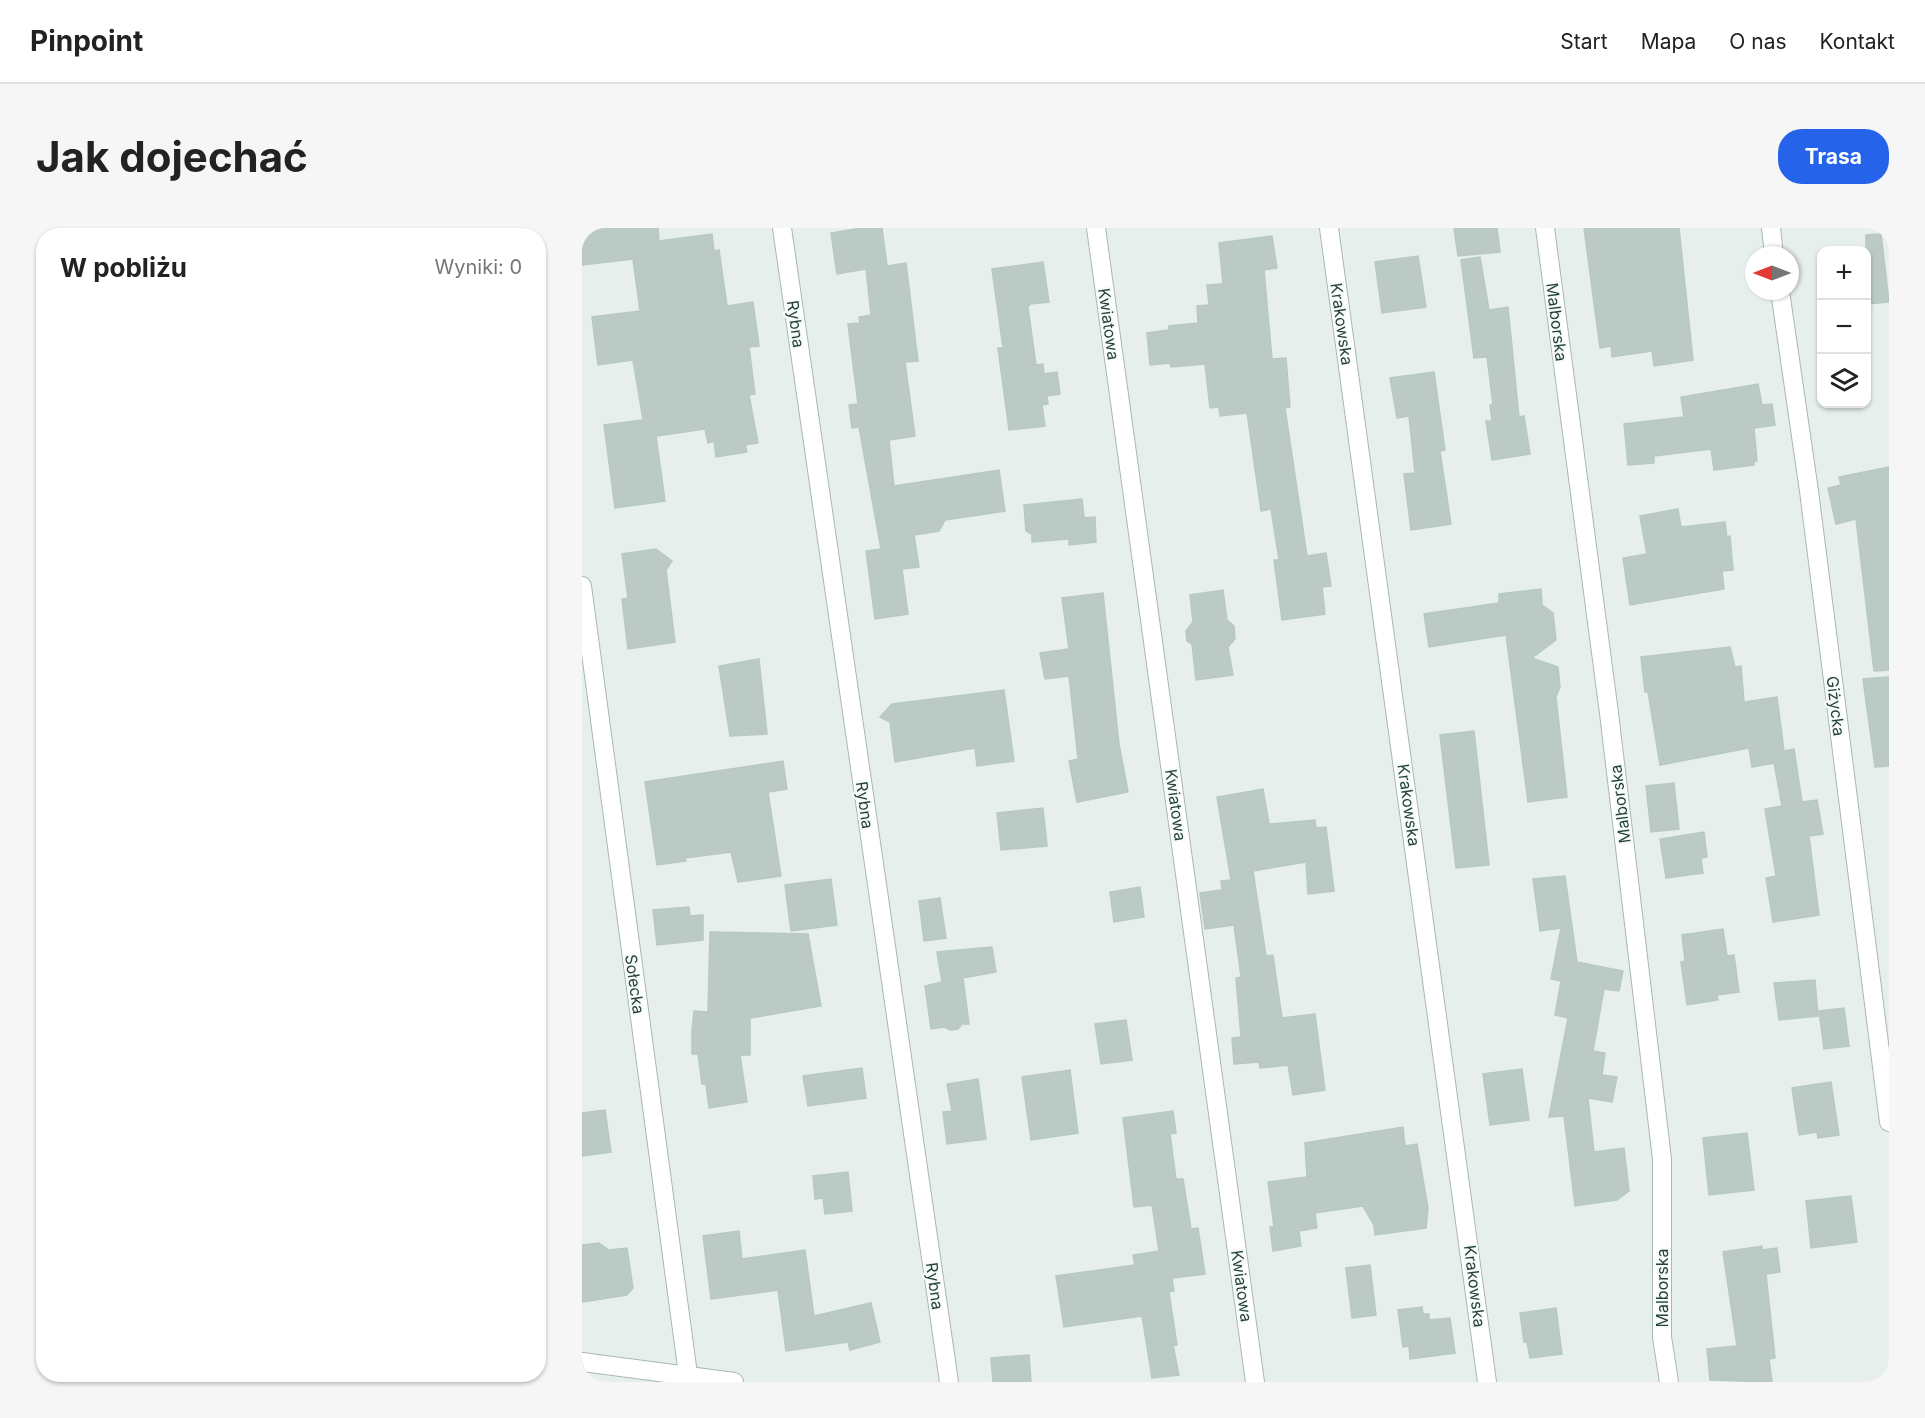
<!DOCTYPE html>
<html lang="pl">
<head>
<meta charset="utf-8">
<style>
  body { margin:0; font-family:Inter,sans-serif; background:#f6f6f6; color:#222 }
  .controls { position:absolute; right:18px; top:18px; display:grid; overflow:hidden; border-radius:12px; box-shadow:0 2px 4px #0004 }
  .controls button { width:54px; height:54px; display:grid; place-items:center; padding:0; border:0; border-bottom:2px solid #e0e0e0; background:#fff; color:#222; font:30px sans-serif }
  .compass { position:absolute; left:1163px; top:18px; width:54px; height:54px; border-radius:50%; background:#fff; box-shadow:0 2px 4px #0004; rotate:270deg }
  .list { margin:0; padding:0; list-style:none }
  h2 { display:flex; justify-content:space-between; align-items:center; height:78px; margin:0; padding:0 24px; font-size:26px }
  h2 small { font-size:20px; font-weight:400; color:#767676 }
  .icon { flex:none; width:33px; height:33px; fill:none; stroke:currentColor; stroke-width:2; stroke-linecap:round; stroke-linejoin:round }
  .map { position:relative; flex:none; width:1307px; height:1154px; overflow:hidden; border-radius:24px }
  header { display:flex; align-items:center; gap:36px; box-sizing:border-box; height:84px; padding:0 30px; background:#fff; border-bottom:2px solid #e0e0e0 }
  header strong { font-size:28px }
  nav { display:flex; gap:33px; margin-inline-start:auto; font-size:21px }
  .intro { display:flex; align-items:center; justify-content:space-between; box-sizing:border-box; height:144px; padding:0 36px }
  h1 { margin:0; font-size:42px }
  .button { padding:15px 27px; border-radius:24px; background:#2563eb; color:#fff; font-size:21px; font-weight:700 }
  main { display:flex; gap:36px; padding:0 36px }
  aside { flex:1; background:#fff; border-radius:24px; box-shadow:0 2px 4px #0004 }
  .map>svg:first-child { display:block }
  .building { fill:#bbcac4; stroke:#b8c9c2; stroke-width:1.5 }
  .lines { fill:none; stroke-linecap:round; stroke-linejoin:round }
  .minor-casing { stroke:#a8b8b2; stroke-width:20 }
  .minor { stroke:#fff; stroke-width:18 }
  .labels { text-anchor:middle; stroke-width:4.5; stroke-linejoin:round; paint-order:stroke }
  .street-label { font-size:16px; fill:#24423a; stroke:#f7fbf9 }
</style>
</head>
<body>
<header>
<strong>Pinpoint</strong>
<nav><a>Start</a><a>Mapa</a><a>O nas</a><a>Kontakt</a></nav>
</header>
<div class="intro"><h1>Jak dojechać</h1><a class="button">Trasa</a></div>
<main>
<aside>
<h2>W pobliżu<small>Wyniki: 0</small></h2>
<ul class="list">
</ul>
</aside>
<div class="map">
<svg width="1307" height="1154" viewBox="0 0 1307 1154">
  <rect width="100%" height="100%" fill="#e6efeb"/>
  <g class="building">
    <polygon points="0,0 76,0 77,13 130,6 132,23 137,22 145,78 171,74 177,118 167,119 173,166 167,167 176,215 163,217 165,224 134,229 132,213 126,215 123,201 74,208 83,273 33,280 22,197 61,192 51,132 16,137 10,89 58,83 51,31 0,37"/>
    <polygon points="279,0 300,0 305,38 324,35 336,133 323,134 333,208 307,212 312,258 417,242 423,283 363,292 357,303 332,307 337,339 320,341 326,386 293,391 284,323 299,321 277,199 270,200 267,177 276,176 266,96 278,95 277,89 289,87 284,41 255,46 249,5"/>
    <polygon points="872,0 915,0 918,24 876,28"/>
    <polygon points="1002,0 1097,0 1111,132 1072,138 1070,123 1030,129 1029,118 1018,120"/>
    <polygon points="1299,6 1307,74 1284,76 1284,7"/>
    <polygon points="690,8 695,40 682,42 690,131 704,130 708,179 703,180 725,328 744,325 749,358 740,359 743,386 700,392 692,332 697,332 689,281 679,283 665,185 638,188 637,179 628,180 623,136 589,139 588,135 568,137 565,105 587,102 587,98 616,95 615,78 627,77 625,57 641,56 637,15"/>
    <polygon points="836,28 844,79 800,85 793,34"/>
    <polygon points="898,29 907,82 926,79 937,189 942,188 948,226 910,232 904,193 910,193 908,177 911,177 905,129 892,130 879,32"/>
    <polygon points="461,34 467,74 448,76 446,79 454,137 461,136 462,146 475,144 478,166 465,168 466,176 460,177 463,198 427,202 416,120 421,120 410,41"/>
    <polygon points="852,144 863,222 858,223 869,296 829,302 822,246 833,245 827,188 815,190 808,150"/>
    <polygon points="1176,156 1180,177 1190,176 1193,197 1172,200 1175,233 1172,233 1172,237 1132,242 1129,221 1072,228 1072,235 1046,237 1042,196 1102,189 1099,169"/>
    <polygon points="1307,239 1307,442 1292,443 1274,291 1254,296 1246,260 1259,257 1257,249"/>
    <polygon points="500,271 502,290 513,289 514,314 487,317 487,311 450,314 450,306 444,303 442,277"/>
    <polygon points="1096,281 1099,299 1143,294 1145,309 1148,308 1151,342 1140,343 1142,361 1048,377 1041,330 1065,326 1058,288"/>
    <polygon points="74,321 90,333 84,342 93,414 46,421 40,371 46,370 40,326"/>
    <polygon points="959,361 960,377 971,385 974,412 950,430 976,439 978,459 974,469 985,569 946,574 924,407 847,419 842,386 917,375 917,366"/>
    <polygon points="641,362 645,392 652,398 653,411 646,419 651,447 614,452 610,416 605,413 604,403 611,394 608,367"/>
    <polygon points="521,365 537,516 546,564 495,574 487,533 496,531 487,448 463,451 458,425 487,421 480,370"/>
    <polygon points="1148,419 1153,439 1159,438 1162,474 1195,469 1202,523 1212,521 1220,574 1235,572 1241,606 1227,608 1237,687 1191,694 1184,650 1194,648 1183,581 1200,578 1192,535 1170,539 1167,520 1078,537 1066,464 1063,464 1059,429"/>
    <polygon points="177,431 185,506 148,508 137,438"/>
    <polygon points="1307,449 1307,538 1293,539 1281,451"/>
    <polygon points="422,462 432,533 395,538 393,520 313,534 308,494 298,489 310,476"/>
    <polygon points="892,503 907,637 874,640 858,507"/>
    <polygon points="201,533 205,561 186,564 199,648 156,654 149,624 103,630 104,633 75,637 63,554"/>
    <polygon points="1092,555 1097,601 1069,604 1064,558"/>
    <polygon points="681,561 687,596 733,592 734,600 744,599 752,663 726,666 724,634 671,643 684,728 691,727 700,790 733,786 743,862 711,867 706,837 678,840 677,834 652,836 650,810 659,809 654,750 659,749 652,697 623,701 618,665 640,662 639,653 649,652 635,569"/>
    <polygon points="461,580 465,618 419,622 415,585"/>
    <polygon points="1122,604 1125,629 1119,630 1121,645 1084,650 1078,611"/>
    <polygon points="983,648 995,734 1041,743 1037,763 1022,761 1011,823 1023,825 1020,847 1035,849 1030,874 1006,870 1012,924 1042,920 1047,963 1035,972 993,978 982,888 967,889 986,790 973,787 979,753 969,751 979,700 958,703 951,651"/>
    <polygon points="249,651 255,697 209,703 203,657"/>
    <polygon points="558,659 562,689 532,694 528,664"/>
    <polygon points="358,670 364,710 342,713 337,673"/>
    <polygon points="107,679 108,688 121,687 121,712 75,717 71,682"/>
    <polygon points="1141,701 1145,728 1152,727 1157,764 1135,767 1136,772 1105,777 1099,734 1103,733 1100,707"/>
    <polygon points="128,704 226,706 239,778 168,790 168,827 158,827 165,874 127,880 124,856 120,856 116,826 110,826 110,803 112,783 126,784"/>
    <polygon points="410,719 414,744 381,750 387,796 380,796 376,801 368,802 363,799 349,801 343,758 360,754 355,724"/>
    <polygon points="1233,752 1236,788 1197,792 1192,755"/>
    <polygon points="1262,780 1267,818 1242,821 1237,783"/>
    <polygon points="544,792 550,832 519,836 513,796"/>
    <polygon points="280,840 284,870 226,878 221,848"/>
    <polygon points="940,841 947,892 908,897 901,846"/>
    <polygon points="488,842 496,905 449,912 440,849"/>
    <polygon points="396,851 404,911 365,916 361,884 370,883 365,856"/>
    <polygon points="1249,854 1257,907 1236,910 1235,904 1217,907 1210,860"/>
    <polygon points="23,882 29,924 0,928 0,885"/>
    <polygon points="591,883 594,905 588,906 594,951 601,951 609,1001 616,1000 623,1046 590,1050 592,1063 587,1064 595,1117 591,1117 597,1147 570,1150 560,1088 482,1099 474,1048 553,1037 551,1027 577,1023 570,977 552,979 541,890"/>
    <polygon points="821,899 823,918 835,916 846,980 844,1000 793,1007 792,997 781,978 733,985 735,1000 717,1003 719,1018 691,1023 688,999 692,999 686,954 725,949 723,915"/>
    <polygon points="1165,905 1172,962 1127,967 1121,910"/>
    <polygon points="266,944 270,983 243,986 241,970 233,971 231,948"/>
    <polygon points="1269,968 1275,1014 1229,1020 1224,973"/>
    <polygon points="157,1003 160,1031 223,1022 232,1088 289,1075 298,1114 268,1122 266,1114 204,1123 196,1062 129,1071 121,1008"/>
    <polygon points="17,1015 27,1022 45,1020 51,1060 45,1067 0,1074 0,1017"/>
    <polygon points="1180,1018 1180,1022 1195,1020 1198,1044 1184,1046 1193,1130 1187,1131 1190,1154 1128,1152 1125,1121 1155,1118 1141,1024"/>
    <polygon points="788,1037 794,1087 770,1090 764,1040"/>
    <polygon points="840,1079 841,1086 847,1086 847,1092 868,1090 873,1125 828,1131 827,1118 821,1119 816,1082"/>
    <polygon points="974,1080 980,1126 948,1130 945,1114 942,1114 938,1085"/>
    <polygon points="447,1127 449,1154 411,1154 409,1130"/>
  </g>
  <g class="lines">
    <g class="minor-casing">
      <g id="minor">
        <polyline points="200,0 367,1154"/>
        <polyline points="514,0 673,1154"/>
        <polyline points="747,0 905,1154"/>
        <polyline points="963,0 1027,485 1080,931 1080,1109 1087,1154"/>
        <polyline points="1189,0 1192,27"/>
        <polyline points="1198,63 1227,263 1307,894"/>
        <polyline points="0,358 107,1154"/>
        <polyline points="0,1134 152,1154"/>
      </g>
    </g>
    <use href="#minor" class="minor"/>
  </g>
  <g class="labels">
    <g class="street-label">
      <text transform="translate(975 94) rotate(83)" y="6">Malborska</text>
      <text transform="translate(214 96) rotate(82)" y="6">Rybna</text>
      <text transform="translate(527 96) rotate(82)" y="6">Kwiatowa</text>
      <text transform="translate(760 96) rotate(82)" y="6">Krakowska</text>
      <text transform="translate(1254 478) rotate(83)" y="6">Giżycka</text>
      <text transform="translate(1038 576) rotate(-97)" y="6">Malborska</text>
      <text transform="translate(283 577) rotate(82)" y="6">Rybna</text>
      <text transform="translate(594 577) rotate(82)" y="6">Kwiatowa</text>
      <text transform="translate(827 577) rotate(82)" y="6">Krakowska</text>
      <text transform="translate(53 756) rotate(82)" y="6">Sołecka</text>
      <text transform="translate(353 1058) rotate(82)" y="6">Rybna</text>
      <text transform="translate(660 1058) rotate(82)" y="6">Kwiatowa</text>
      <text transform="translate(893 1058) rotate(83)" y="6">Krakowska</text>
      <text transform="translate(1080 1060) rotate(-90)" y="6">Malborska</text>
    </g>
  </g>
</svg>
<div class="controls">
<button>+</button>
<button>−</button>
<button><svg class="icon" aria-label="layers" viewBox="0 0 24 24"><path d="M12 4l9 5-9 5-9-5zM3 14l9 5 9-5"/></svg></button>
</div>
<svg class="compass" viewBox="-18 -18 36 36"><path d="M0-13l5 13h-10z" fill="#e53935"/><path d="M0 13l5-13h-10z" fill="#767676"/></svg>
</div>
</main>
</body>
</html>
